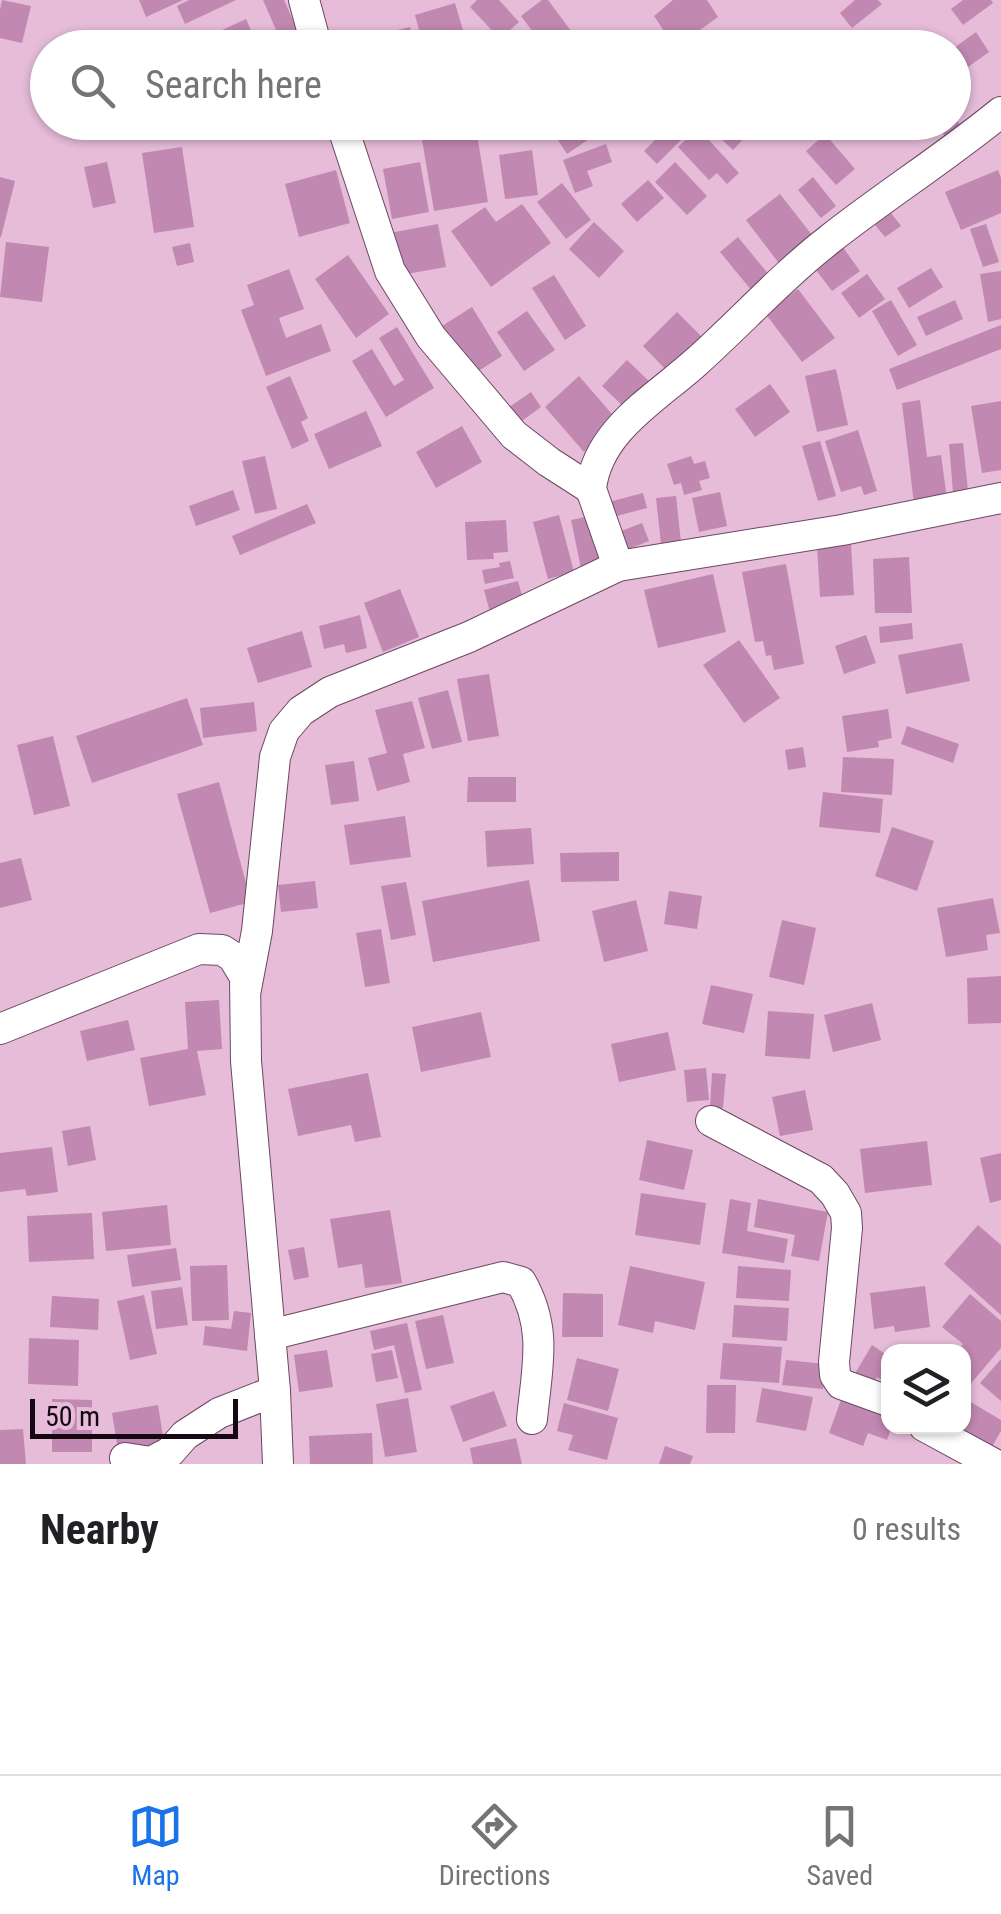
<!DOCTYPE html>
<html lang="en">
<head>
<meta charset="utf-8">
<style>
  body { margin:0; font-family:"Roboto Condensed",sans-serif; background:#f6f6f6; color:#202124 }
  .controls { position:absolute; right:30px; bottom:30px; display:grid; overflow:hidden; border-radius:20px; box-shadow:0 2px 8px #0004 }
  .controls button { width:90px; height:90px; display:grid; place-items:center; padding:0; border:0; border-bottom:2px solid #e0e0e0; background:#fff; color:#202124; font:50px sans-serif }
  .scale { position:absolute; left:30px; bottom:25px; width:208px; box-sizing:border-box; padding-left:10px; border:5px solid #160812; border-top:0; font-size:28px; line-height:35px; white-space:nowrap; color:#160812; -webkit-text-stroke:8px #e6bcd9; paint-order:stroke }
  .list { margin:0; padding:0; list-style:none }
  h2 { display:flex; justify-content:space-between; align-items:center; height:130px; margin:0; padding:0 40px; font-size:42px }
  h2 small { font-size:32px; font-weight:400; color:#757577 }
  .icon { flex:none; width:55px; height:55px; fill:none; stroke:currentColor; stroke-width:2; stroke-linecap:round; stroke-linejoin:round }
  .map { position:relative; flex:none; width:1001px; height:1464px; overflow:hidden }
  .search { position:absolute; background:#fff; box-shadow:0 2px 8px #0004; left:30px; right:30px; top:30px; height:110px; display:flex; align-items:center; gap:25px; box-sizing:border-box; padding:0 35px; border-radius:55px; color:#757577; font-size:38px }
  .sheet { height:310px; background:#fff }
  nav { display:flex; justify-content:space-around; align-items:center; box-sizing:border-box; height:140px; border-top:2px solid #e0e0e0; background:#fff; font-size:28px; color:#757577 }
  nav a { display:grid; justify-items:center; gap:5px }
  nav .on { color:#1a73e8 }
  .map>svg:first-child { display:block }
  .building { fill:#c188b1 }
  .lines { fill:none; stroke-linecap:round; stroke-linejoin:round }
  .minor-casing { stroke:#6b4862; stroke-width:32 }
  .minor { stroke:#fff; stroke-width:30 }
</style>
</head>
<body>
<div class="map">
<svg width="1001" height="1464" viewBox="0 0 1001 1464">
  <rect width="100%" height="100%" fill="#e6bcd9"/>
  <g class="building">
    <polygon points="2,0 31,6 22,43 0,38 0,10"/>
    <polygon points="139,0 183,0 146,17"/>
    <polygon points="189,0 236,0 185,24 177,6"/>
    <polygon points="263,0 284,0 304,45 298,48 284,48"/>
    <polygon points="477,0 499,0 519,22 500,39 470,7"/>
    <polygon points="542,0 548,0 577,39 565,48 545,48 521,16"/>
    <polygon points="673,0 707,0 718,17 675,48 654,16"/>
    <polygon points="855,0 878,0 882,4 852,28 840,13"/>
    <polygon points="963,0 991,0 993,3 963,25 951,9"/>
    <polygon points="455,3 467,44 454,48 424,48 415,15"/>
    <polygon points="246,19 259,48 194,48 192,44"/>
    <polygon points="410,27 415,48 397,48 393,31"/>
    <polygon points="727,30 739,48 702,48"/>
    <polygon points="976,32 989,52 954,77 954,48"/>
    <polygon points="387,33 390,48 366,48 364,37"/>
    <polygon points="954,117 961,126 946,138 935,122 954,122"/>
    <polygon points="419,122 475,122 488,202 434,211"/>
    <polygon points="546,122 614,122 567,154"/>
    <polygon points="629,122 664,122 644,140"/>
    <polygon points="673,122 699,122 657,164 644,151"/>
    <polygon points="703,122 759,122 733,150"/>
    <polygon points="698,128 739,173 727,184 717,173 709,180 678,147"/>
    <polygon points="825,134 855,169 836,185 806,151"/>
    <polygon points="606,144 612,162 587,171 593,186 575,193 563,160"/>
    <polygon points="182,147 194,227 154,233 142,153"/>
    <polygon points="532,150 538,195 505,199 499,155"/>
    <polygon points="107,162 116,203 93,208 84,167"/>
    <polygon points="420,162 429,212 392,219 383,169"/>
    <polygon points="675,162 707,196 687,215 655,182"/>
    <polygon points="336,170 350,223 299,237 285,184"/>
    <polygon points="998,170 1001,178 1001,213 961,230 945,192"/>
    <polygon points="0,177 15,181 1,237 0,237"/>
    <polygon points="813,177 836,206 821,218 798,190"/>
    <polygon points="648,180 664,198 637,222 621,204"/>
    <polygon points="562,183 591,220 566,239 537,202"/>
    <polygon points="780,194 815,239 781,266 746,220"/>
    <polygon points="522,204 551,243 491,287 451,231 485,207 496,222"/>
    <polygon points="891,213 901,226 885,237 875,225"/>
    <polygon points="594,222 624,251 599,278 569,249"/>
    <polygon points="438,224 446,267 401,275 384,234"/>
    <polygon points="986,224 999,262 983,267 970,229"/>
    <polygon points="738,237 770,276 752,291 720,252"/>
    <polygon points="6,242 49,247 42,302 0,297"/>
    <polygon points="190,243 194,262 177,266 172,247"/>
    <polygon points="842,246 860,271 832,291 813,266"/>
    <polygon points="348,255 389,314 356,338 315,279"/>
    <polygon points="931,268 943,287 909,308 897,288"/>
    <polygon points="289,269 304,309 279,318 286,338 321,324 331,351 266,376 241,310 254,305 247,285"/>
    <polygon points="1001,271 1001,319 988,322 980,274"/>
    <polygon points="867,274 885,299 859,318 841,293"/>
    <polygon points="554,275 586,326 565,340 532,288"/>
    <polygon points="798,289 835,338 802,362 765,313"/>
    <polygon points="891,300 917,345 898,356 872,311"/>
    <polygon points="955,300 963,319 926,336 917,317"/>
    <polygon points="472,307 502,356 472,375 442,326"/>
    <polygon points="527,311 555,350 524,371 497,332"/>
    <polygon points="677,312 704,339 669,373 643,346"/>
    <polygon points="1001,325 1001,349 897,390 889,369"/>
    <polygon points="397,327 434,388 386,417 352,361 372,349 394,386 404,380 379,338"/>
    <polygon points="627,360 653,385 628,411 602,386"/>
    <polygon points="836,369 848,425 817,432 805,376"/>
    <polygon points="290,376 308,418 301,422 309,441 292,449 266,387"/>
    <polygon points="579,376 618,421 584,452 545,407"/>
    <polygon points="770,384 790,412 755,437 735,409"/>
    <polygon points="531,392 541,407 519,423 508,408"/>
    <polygon points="920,400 927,457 941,455 947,499 914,504 902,403"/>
    <polygon points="1001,401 1001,470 982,473 971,406"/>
    <polygon points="366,411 382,446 329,469 314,434"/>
    <polygon points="462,426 482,462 436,488 416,452"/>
    <polygon points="858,430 877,491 864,495 861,486 841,492 825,441"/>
    <polygon points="820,441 836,496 818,501 802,446"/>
    <polygon points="963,443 968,491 953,492 949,444"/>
    <polygon points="265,456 277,509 255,514 242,461"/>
    <polygon points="691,456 694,464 705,461 710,478 699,481 702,490 684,495 681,483 674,485 667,464"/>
    <polygon points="233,490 240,510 196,526 189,506"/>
    <polygon points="720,492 727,526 699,532 692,498"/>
    <polygon points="643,493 647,508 609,518 605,503"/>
    <polygon points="676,496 681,542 661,544 656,498"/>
    <polygon points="307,504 316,523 240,555 232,536"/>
    <polygon points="559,515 574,572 548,579 533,522"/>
    <polygon points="590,516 601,569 582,573 571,520"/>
    <polygon points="506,520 508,552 493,553 494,559 467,560 465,522"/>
    <polygon points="642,523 649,541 624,551 616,533"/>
    <polygon points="851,544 854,595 820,597 817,546"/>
    <polygon points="909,557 912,613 875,613 873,559"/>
    <polygon points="510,561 514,578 485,584 482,570 500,567 499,563"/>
    <polygon points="786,564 804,664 774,670 771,655 766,656 763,641 755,642 742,572"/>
    <polygon points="713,574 726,632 658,648 644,590"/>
    <polygon points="518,581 525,607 491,616 484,590"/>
    <polygon points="400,589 419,637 383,652 364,603"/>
    <polygon points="360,615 367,648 346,653 344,644 324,649 319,626"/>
    <polygon points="912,623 913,639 880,643 879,627"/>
    <polygon points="302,631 312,667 258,683 247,648"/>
    <polygon points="866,635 876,663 844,674 835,646"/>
    <polygon points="739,640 780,698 744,723 703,665"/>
    <polygon points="962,643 970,681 906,694 898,655"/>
    <polygon points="489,674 499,736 468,741 457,679"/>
    <polygon points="448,690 462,742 432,749 418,698"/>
    <polygon points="187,698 203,745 92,783 76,736"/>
    <polygon points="412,701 425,748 403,754 410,782 377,791 368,758 387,753 375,710"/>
    <polygon points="254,702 257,731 203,738 200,708"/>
    <polygon points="888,709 892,738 878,741 879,747 847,752 842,716"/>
    <polygon points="907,726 959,744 953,763 901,744"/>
    <polygon points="53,736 70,806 34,815 17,745"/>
    <polygon points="803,747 806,767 788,770 785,750"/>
    <polygon points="843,757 894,759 892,795 841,792"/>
    <polygon points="354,761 359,801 331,805 325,765"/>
    <polygon points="468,777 516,777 516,802 467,802"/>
    <polygon points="219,782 251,902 210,913 177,794"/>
    <polygon points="823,792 883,799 880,833 819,827"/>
    <polygon points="405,816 411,857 350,865 344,825"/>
    <polygon points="892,827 934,841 917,891 875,876"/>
    <polygon points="531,828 534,864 487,867 485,831"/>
    <polygon points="619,852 619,881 561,882 560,853"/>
    <polygon points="21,858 32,900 0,908 0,863"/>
    <polygon points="529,880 540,941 433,962 422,901"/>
    <polygon points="315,881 318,908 281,912 278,885"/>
    <polygon points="406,882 416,935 391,940 381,886"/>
    <polygon points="669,891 702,896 697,929 664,924"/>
    <polygon points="993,898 1000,933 986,935 988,950 946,957 937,908"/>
    <polygon points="636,900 648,951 604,962 592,911"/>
    <polygon points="782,920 816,928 804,985 769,977"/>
    <polygon points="381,929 390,983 365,987 356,933"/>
    <polygon points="1001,976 1001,1023 968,1024 967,978"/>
    <polygon points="711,985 753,994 744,1033 702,1024"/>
    <polygon points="219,1000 222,1049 197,1051 206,1095 149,1106 140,1058 188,1049 185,1002"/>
    <polygon points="872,1003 881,1040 833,1052 824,1015"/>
    <polygon points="768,1011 814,1014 810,1059 765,1056"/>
    <polygon points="481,1012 491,1057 421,1072 412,1027"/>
    <polygon points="128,1020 135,1050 87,1061 80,1031"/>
    <polygon points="668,1032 676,1070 619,1082 611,1044"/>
    <polygon points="706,1068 709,1100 687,1102 684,1070"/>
    <polygon points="368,1073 381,1137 355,1142 351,1125 298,1136 288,1089"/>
    <polygon points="712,1073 726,1074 723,1108 710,1107"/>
    <polygon points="805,1090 813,1130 780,1136 772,1097"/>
    <polygon points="90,1126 96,1160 68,1166 62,1131"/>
    <polygon points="647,1140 693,1150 684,1190 639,1180"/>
    <polygon points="927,1141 932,1185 865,1193 860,1149"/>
    <polygon points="52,1147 58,1192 27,1196 25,1189 0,1192 0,1153"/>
    <polygon points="1001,1153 1001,1200 990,1203 980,1158"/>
    <polygon points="641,1193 706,1203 700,1245 635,1235"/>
    <polygon points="730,1199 751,1203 747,1231 788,1239 784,1263 722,1253"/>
    <polygon points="758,1199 828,1212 819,1261 791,1256 795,1235 754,1227"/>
    <polygon points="167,1205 171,1245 106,1251 102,1212"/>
    <polygon points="390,1210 402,1283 365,1288 362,1264 338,1268 330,1219"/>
    <polygon points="92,1213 94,1259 29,1262 27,1216"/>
    <polygon points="978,1225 1001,1245 1001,1315 944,1264"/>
    <polygon points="304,1247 309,1277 294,1280 288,1250"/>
    <polygon points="176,1248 181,1280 132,1287 127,1255"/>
    <polygon points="227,1265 229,1320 192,1321 190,1266"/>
    <polygon points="630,1266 705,1282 695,1330 655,1321 653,1333 618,1325"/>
    <polygon points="738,1266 791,1270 789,1301 736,1298"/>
    <polygon points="925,1286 930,1327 895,1332 894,1326 874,1329 870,1293"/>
    <polygon points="182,1287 188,1325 156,1329 151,1291"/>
    <polygon points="563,1293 603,1294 603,1337 562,1337"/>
    <polygon points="970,1294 1001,1321 1001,1348 967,1388 964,1385 964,1352 957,1352 963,1344 942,1327"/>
    <polygon points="144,1295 157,1354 130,1360 117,1301"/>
    <polygon points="52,1296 99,1299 98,1330 50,1327"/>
    <polygon points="734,1305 789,1308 787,1341 732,1337"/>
    <polygon points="234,1311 251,1313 247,1351 203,1345 205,1326 231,1329"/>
    <polygon points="443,1315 454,1363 426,1369 415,1321"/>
    <polygon points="407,1323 422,1390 405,1393 394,1345 374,1350 370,1331"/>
    <polygon points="29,1338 79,1340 78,1386 28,1384"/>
    <polygon points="723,1343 782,1347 779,1383 720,1379"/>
    <polygon points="872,1345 888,1356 888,1384 877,1377 869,1391 851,1380"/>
    <polygon points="327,1350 333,1387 299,1392 294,1355"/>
    <polygon points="392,1350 398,1378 376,1382 371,1354"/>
    <polygon points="577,1358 619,1369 608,1411 567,1400"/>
    <polygon points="1001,1359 1001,1401 980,1383"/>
    <polygon points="786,1360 825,1364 823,1389 782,1385"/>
    <polygon points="707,1385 736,1385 735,1433 706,1433"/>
    <polygon points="762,1388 813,1397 806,1431 756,1422"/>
    <polygon points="494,1391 507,1426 463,1442 450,1406"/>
    <polygon points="842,1397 888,1414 888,1426 892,1426 887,1440 868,1433 863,1446 829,1433"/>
    <polygon points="408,1398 417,1452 385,1457 376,1404"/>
    <polygon points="964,1398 1001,1420 1001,1431 986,1457 935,1426 964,1426"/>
    <polygon points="52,1399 92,1400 92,1452 52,1452"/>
    <polygon points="564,1403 618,1418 607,1460 568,1450 573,1435 557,1431"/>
    <polygon points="158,1405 165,1449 119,1456 112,1413"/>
    <polygon points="23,1429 26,1464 0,1464 0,1430"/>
    <polygon points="372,1433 373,1464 310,1464 309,1436"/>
    <polygon points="516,1438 522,1464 473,1464 470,1448"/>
    <polygon points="665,1446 693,1456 690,1464 659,1464"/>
  </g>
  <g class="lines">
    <g class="minor-casing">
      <g id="minor">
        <polyline points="304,0 317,48"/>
        <polyline points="341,122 390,271 431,337 514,435 549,462 591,489"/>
        <path d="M618,566L591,489C597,431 655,399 695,363C740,323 781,277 830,239C886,195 946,157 1001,112"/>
        <polyline points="246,989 257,931 275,757 284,731 301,711 330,692 469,637 618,566 842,530 1001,498"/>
        <polyline points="0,1029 199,949 222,950 233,957 245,977 246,1061 275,1391 278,1464"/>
        <polyline points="711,1121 821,1179 835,1194 846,1213 847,1228 834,1362 835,1375 841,1384 888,1401"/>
        <path d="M270,1335L503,1277L521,1282C548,1329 537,1367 532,1419"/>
        <polyline points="924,1426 994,1464"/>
        <polyline points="125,1458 151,1462 170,1452 185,1435 219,1413 275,1391"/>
      </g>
    </g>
    <use href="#minor" class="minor"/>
  </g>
</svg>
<div class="controls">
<button><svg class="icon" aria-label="layers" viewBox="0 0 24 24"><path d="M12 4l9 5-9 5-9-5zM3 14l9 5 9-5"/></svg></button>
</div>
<div class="scale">50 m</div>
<div class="search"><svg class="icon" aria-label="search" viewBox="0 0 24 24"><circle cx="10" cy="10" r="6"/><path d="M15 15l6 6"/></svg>Search here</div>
</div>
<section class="sheet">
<h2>Nearby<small>0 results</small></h2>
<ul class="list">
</ul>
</section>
<nav>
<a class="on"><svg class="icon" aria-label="map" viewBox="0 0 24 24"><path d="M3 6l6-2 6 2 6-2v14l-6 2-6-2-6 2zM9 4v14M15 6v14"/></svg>Map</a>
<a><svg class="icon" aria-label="directions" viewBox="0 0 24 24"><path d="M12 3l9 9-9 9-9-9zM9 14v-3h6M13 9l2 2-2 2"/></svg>Directions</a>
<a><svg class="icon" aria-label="saved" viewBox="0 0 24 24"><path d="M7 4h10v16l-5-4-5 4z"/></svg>Saved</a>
</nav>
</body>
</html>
